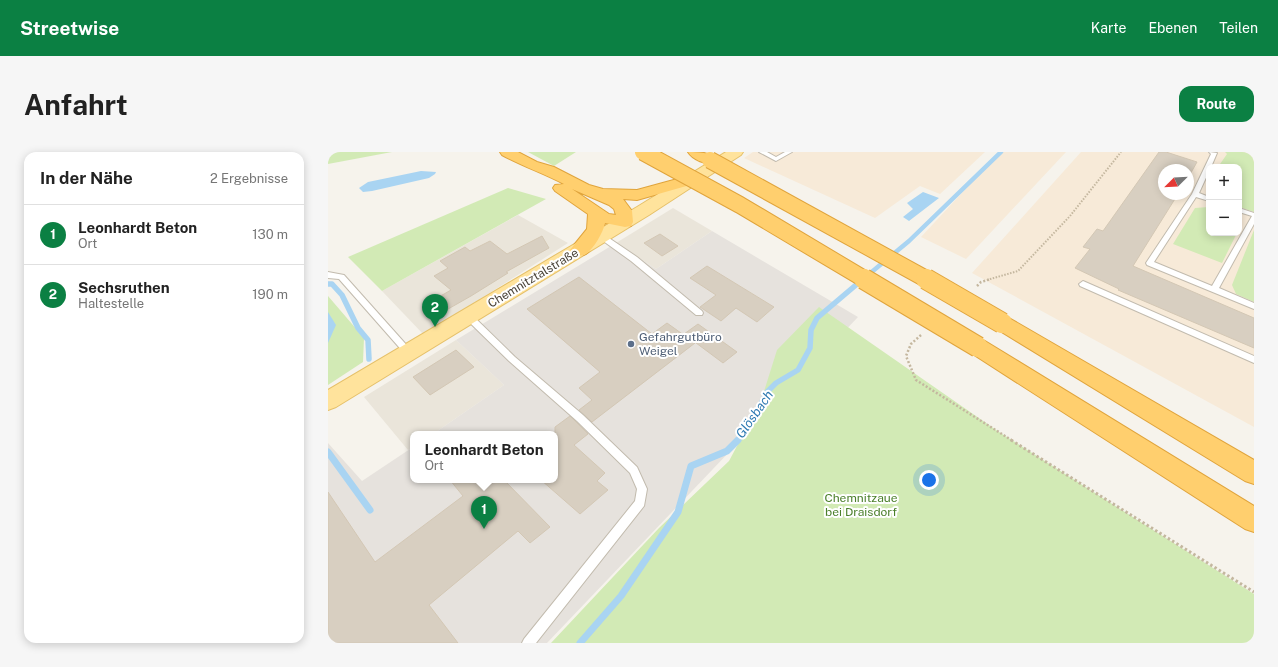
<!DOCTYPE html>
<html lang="de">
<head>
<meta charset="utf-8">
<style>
  body { margin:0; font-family:"Public Sans",sans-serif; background:#f6f6f6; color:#222 }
  .controls { position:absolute; right:12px; top:12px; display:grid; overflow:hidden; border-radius:8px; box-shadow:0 2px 10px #0003 }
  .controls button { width:36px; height:36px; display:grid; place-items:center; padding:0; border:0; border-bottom:1px solid #e0e0e0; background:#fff; color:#222; font:20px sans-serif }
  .compass { position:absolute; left:830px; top:12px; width:36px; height:36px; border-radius:50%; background:#fff; box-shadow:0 2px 10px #0003; rotate:246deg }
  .you { position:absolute; left:601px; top:328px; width:14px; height:14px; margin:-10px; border:3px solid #fff; border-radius:50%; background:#1a73e8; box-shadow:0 0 0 6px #1a73e833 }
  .badge { display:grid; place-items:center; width:26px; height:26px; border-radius:50%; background:#0b8043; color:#fff; font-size:13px; font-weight:700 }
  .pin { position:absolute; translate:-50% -33px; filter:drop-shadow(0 1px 2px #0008) }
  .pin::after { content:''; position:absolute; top:21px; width:14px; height:12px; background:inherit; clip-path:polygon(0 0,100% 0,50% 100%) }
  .popup { position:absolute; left:82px; top:279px; width:148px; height:52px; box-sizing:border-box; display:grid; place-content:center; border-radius:8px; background:#fff; filter:drop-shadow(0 1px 3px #0005); font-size:13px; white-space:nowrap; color:#767676 }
  .popup b { font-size:15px; color:#222 }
  .popup::after { content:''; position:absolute; left:50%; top:100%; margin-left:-8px; border:8px solid transparent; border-top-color:#fff }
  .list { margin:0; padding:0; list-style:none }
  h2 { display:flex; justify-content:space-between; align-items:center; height:52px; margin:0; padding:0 16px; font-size:17px }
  h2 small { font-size:13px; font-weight:400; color:#767676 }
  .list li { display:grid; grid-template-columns:26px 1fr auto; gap:12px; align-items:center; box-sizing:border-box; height:60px; padding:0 16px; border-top:1px solid #e0e0e0 }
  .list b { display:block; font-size:15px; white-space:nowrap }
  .list p { margin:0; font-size:13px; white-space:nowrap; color:#767676 }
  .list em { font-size:13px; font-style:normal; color:#767676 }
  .map { position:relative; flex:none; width:926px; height:491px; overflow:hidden; border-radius:12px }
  header { display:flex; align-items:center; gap:24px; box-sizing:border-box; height:56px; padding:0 20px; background:#0b8043; color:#fff }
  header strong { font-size:19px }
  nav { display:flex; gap:22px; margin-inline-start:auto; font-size:14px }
  .intro { display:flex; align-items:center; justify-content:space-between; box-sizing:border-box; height:96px; padding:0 24px }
  h1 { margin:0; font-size:28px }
  .button { padding:10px 18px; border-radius:12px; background:#0b8043; color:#fff; font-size:14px; font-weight:700 }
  main { display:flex; gap:24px; padding:0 24px }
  aside { flex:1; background:#fff; border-radius:12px; box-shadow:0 2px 10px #0003 }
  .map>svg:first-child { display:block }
  .residential { fill:#eae5da }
  .commercial { fill:#f7ead8; fill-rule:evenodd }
  .industrial { fill:#e6e2dd }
  .green { fill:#d2eab5 }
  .water { fill:#a9d4f2 }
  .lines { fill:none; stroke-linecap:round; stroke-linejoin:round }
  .stream-far2 { stroke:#a9d4f2; stroke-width:4.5 }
  .stream-far1 { stroke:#a9d4f2; stroke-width:5.5 }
  .stream { stroke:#a9d4f2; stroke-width:7 }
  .building { fill:#d8cfc1; stroke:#d3c7b4 }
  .service-casing { stroke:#c2bbae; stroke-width:2 }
  .primary-casing { stroke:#e6c16a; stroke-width:2 }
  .motorway-casing { stroke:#e0a43c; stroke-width:2 }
  .path-far2 { stroke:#c4b79f; stroke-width:2; stroke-dasharray:1.5 1.5; stroke-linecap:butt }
  .path-far1 { stroke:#c4b79f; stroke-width:2.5; stroke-dasharray:2 2; stroke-linecap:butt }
  .path { stroke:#c4b79f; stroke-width:3; stroke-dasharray:2.5 2.5; stroke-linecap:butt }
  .service { fill:#fff; fill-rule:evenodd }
  .primary { fill:#ffe39c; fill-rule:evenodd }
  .motorway { fill:#ffcf6e; fill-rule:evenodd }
  .motorway-bridge-far1-casing { stroke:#e0a43c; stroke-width:18; stroke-linecap:butt }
  .motorway-bridge-casing { stroke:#e0a43c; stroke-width:22; stroke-linecap:butt }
  .motorway-bridge-far1 { stroke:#ffcf6e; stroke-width:16 }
  .motorway-bridge { stroke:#ffcf6e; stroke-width:20 }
  .service-dot { fill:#5c6f8a; stroke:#fff; stroke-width:1.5 }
  .labels { text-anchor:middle; stroke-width:4; stroke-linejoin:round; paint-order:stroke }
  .street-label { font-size:12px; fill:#4b4439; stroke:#fff }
  .service-label { font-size:12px; fill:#4e5e75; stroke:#fff; text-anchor:start }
  .park-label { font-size:12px; fill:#4a7f2a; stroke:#fff }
  .water-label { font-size:13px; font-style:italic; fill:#2e7ab2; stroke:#fff }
</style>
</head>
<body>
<header>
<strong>Streetwise</strong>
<nav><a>Karte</a><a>Ebenen</a><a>Teilen</a></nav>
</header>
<div class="intro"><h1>Anfahrt</h1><a class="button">Route</a></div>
<main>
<aside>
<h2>In der Nähe<small>2 Ergebnisse</small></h2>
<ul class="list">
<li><span class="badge">1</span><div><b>Leonhardt Beton</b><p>Ort</p></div><em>130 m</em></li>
<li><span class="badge">2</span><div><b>Sechsruthen</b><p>Haltestelle</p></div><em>190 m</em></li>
</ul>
</aside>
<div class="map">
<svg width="926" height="491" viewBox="0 0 926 491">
  <rect width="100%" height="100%" fill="#f6f3ec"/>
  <g class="residential">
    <polygon points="345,56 384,79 328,117 288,91"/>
    <polygon points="190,63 240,91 96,183 54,139"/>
    <polygon points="128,188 176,233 105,282 85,282 85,295 80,298 36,245"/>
  </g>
  <g class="commercial">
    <polygon points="425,0 657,0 612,42 592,34 547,66 416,6"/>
    <polygon points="672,0 738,0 638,107 593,85"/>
    <path d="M753,0H926V275L644,121ZM881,15H911V81H881ZM836,18H860V42H836Z"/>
  </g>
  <polygon class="industrial" points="384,79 530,165 219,491 0,491 0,291 34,329 85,295 85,328 227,328 227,282 105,282 176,233 128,188 288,91 328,117"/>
  <g class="green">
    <polygon points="0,0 64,0 0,12"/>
    <polygon points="200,0 248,0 226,14"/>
    <polygon points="897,0 926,0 926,60 911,55 911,15 890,15 899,2"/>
    <polygon points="180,36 218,47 54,139 20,105"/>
    <polygon points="881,55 881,81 909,81 894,111 845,92 867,56"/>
    <polygon points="926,78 926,150 908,142 904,133"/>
    <polygon points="0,144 36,186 35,210 0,233"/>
    <polygon points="491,155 671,280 926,442 926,491 223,491 331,376 401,309 433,249 449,198"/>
  </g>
  <g class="water">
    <polygon points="93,19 108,20 107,22 101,26 44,39 35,40 31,36 40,30"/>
    <polygon points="595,40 611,46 581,69 575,65 585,57 579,51"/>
    <polygon points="0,160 8,173 0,191"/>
  </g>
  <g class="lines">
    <polyline class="stream-far2" points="534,128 581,89 673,0"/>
    <g class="stream-far1">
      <polyline points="0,132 4,132 14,143 30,176 40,188 41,207"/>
      <polyline points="409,289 420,277 439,240 448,231 470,218 482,196 483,178 489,166 535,127"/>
    </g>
    <g class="stream">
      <polyline points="0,300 42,358"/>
      <polyline points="252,491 293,444 350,360 363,314 399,299 410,288"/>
    </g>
  </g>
  <g class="building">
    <polygon points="831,0 838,0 869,10 860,26 860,18 836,18 836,42 850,42 805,114 926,166 926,196 790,138 791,137 747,116 762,97 755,95 769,77 775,79"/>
    <polygon points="332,82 350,94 334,104 316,91"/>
    <polygon points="214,84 221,96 178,120 180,121 143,144 106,165 95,154 123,138 106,124 120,116 112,109 137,95 142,99 162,89 179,102"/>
    <polygon points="379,114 446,155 429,170 408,156 393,169 372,155 388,143 362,126"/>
    <polygon points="251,125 324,182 339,171 367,191 264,270 251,258 264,248 251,236 272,220 199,157"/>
    <polygon points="370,172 409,200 395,211 356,182"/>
    <polygon points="128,198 146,215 102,243 85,225"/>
    <polygon points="242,264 260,282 246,293 277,321 269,329 280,338 252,362 213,328 227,328 227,275"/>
    <polygon points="122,328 176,328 222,375 202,391 190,379 101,453 130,491 0,491 0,340 47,410 135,344"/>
  </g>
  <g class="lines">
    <g class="service-casing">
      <g id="service">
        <polygon points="431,0 439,0 448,5 457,0 464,0 448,9"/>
        <polygon points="881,0 889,1 883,15 881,15 881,19 871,41 881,45 881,49 868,45 826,110 884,134 924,64 911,60 911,56 926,61 926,72 891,136 926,151 926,157 819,113 818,111 864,42 883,2"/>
        <polygon points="271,82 275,82 309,105 374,159 375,161 374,163 368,163 303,109 271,86"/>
        <polygon points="0,120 16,123 83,198 84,200 83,202 77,202 11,127 0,126"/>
        <polygon points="755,129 926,204 926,211 752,134 751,132"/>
        <polygon points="141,162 144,163 187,205 255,263 309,315 319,337 316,354 208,491 194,491 196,487 307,349 309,337 302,321 249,269 181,209 138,167 137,165 138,163"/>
      </g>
    </g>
    <g class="primary-casing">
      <polygon id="primary" points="398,0 415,0 413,3 321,63 8,255 0,258 0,238 309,55"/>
    </g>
    <g class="motorway-casing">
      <g id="motorway">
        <path d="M172,0H190L209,10L226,15L261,33L275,37L309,38L364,23L369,25L372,28L369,31L309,48L295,47L304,59L305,70L303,74L297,75L277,71C275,81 266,96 258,102C253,105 249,103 245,102L242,98L259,77L260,62L227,39L225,36L227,33L236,32C215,21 194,14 174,3ZM244,37L281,53L286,57L288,63L281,62Z"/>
        <path d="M360,0C370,0 383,0 389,8L387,11C378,13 365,8 360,0Z"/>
        <polygon points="674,164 681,166 926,308 926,332 917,329 667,176 664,171 667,166"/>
        <polygon points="650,187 657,189 926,354 926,380 917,377 643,201 640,195 643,189"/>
      </g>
    </g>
    <polyline class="path-far2" points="659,128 690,119 742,64 793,0"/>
    <g class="path-far1">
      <polyline points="649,134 653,130 663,127"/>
      <polyline points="593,183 583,192 578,204 588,228 685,289"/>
    </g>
    <polyline class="path" points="683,288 926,440"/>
    <use href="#service" class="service"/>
    <use href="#primary" class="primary"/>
    <use href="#motorway" class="motorway"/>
    <g class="motorway-bridge-far1-casing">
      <g id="motorway-bridge-far1">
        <polyline points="315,0 412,53 538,128"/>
        <polyline points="382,8 600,128"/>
      </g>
    </g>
    <g class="motorway-bridge-casing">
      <g id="motorway-bridge">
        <polyline points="536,127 650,195"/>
        <polyline points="598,127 674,171"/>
      </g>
    </g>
    <use href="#motorway-bridge-far1" class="motorway-bridge-far1"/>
    <use href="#motorway-bridge" class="motorway-bridge"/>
  </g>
  <circle class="service-dot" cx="303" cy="192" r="4"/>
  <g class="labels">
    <g class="street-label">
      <text transform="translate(205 126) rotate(-31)" y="4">Chemnitztalstraße</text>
    </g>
    <g class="service-label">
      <text x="311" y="189">Gefahrgutbüro<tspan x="311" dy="14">Weigel</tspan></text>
    </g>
    <g class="park-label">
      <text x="533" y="350">Chemnitzaue<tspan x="533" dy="14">bei Draisdorf</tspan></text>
    </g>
    <g class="water-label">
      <text transform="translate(426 262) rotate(-55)" y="5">Glösbach</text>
    </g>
  </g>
</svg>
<div class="controls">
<button>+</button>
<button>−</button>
</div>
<svg class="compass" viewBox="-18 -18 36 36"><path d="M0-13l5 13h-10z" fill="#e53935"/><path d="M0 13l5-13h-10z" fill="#767676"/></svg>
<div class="you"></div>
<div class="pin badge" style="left:156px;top:377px">1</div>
<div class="popup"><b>Leonhardt Beton</b>Ort</div>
<div class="pin badge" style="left:107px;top:175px">2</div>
</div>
</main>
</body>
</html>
